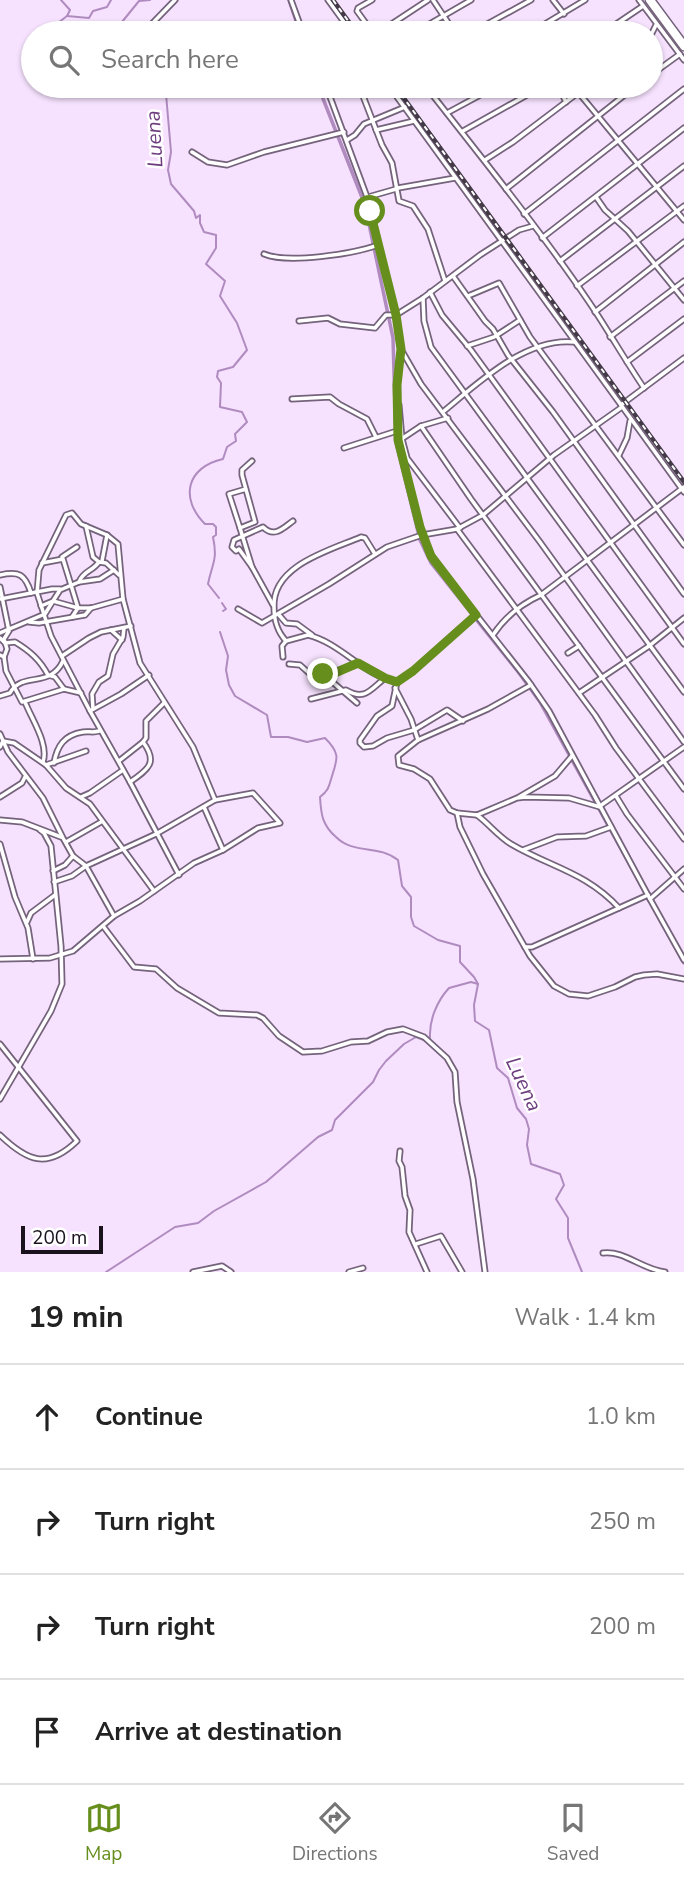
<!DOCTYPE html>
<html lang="en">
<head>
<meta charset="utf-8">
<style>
  body { margin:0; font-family:"Nunito Sans",sans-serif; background:#f2f2f2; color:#222 }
  .scale { position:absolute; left:21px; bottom:18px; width:82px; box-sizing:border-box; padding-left:7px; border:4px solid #19121c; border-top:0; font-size:19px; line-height:24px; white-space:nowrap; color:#19121c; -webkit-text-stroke:5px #fff; paint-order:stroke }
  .stop { position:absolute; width:21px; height:21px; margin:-16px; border:5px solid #668e1d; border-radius:50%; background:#fff }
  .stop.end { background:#668e1d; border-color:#fff; box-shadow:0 2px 7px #0008 }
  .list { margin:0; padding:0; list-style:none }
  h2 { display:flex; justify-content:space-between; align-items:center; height:91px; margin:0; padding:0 28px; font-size:30px }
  h2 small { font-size:23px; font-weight:400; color:#767676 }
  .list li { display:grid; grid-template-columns:46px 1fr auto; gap:21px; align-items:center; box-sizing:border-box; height:105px; padding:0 28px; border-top:2px solid #e0e0e0 }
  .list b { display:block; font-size:26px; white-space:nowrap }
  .list em { font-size:23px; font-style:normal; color:#767676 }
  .icon { flex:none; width:38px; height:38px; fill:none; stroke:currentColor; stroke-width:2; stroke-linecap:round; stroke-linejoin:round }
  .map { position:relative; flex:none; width:684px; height:1272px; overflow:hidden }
  .search { position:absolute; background:#fff; box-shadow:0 2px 5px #0004; left:21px; right:21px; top:21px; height:77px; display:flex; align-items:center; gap:18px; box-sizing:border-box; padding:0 24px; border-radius:38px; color:#767676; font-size:26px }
  .sheet { height:511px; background:#fff }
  nav { display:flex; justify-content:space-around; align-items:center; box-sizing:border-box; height:98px; border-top:2px solid #e0e0e0; background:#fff; font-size:19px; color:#767676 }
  nav a { display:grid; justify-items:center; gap:4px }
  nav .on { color:#668e1d }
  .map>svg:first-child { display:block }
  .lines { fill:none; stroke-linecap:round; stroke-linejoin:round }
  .stream { stroke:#b08bbf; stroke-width:2 }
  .canal { stroke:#b08bbf; stroke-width:3.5 }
  .street-casing { stroke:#74637b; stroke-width:7 }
  .primary-casing { stroke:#74637b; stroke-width:11 }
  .street { stroke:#fff; stroke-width:3.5 }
  .primary { stroke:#fff; stroke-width:8 }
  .rail-casing { stroke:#443a48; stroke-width:4.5 }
  .rail { stroke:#fff; stroke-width:2; stroke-dasharray:5; stroke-linecap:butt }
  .route { stroke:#668e1d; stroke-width:9 }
  .labels { text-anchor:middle; stroke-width:5; stroke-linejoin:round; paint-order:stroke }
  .water-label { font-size:21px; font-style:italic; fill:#6d3d7e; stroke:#fff }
</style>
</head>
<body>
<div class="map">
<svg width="684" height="1272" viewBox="0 0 684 1272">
  <rect width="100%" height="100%" fill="#f6e2fe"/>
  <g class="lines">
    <g class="stream">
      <polyline points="67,16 89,18 93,11 107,7 111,0"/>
      <polyline points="58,33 54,26 67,16 70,10 61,0"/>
      <polyline points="113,33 139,1 150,0"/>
      <path d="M142,86L166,94L171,152L168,170L171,184L194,211L196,218L200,215V223L204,232L216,235V248L206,264L225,281L220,296L237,323L247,350L233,367L218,371L217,377L221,383L220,407L242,412L247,422L235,434L236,441L227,447L223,459C187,467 179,498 205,524H213L216,527V535L213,537C218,561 212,563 208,584L219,598"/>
      <polyline points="222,603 226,609 223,611"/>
      <path d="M220,632L228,656L226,670L229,685L235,696L267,715L271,737H288L307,742L325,738C340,753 338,758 332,776C329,786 329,790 320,797C321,814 322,825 336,837C354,855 378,844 398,860L402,886L411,897V917L414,926L438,940L460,946V962L474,977L478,984L474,1005L475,1021L489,1030L497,1068L508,1078L517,1108L526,1119L529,1129L527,1145L531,1164L560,1174L564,1185L556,1199L568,1218V1238L582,1272"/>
      <path d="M106,1272L175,1227L198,1223L214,1211L266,1182L318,1137L332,1130L335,1120L373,1082L379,1070L386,1061L404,1044L416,1037L426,1041L430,1038C429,1020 437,1001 449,988L471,982L478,984"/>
    </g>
    <g class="canal">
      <polyline points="289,0 300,33"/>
      <polyline points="318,86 365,205 393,338 396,442 420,540 431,563 519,673 540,702 684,963"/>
    </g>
    <g class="street-casing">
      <g id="street">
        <polyline points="291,0 303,33"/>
        <polyline points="328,0 352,33"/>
        <polyline points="372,0 358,8 357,11 373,33"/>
        <polyline points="433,0 455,33"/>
        <polyline points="553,0 564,14"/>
        <polyline points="639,0 684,60"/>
        <polyline points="381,31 428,0"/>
        <polyline points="143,33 175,0"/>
        <polyline points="378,33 381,31 383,33"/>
        <polyline points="414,33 471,0"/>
        <polyline points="471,33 531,0"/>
        <polyline points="530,33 585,0"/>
        <polyline points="603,33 643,6"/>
        <polyline points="651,35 656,25"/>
        <polyline points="651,75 680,54"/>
        <polyline points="326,86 367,197 396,315 401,349 397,385 398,440 422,535 434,561 529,682 549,711 650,899"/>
        <polyline points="389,86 621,405"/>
        <path d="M435,86L431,93C485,162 540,230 589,302C608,330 625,360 644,388"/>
        <polyline points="558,86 566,102"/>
        <polyline points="578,92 684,220"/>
        <polyline points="363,96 382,145 392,163 399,201 413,206 428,229 445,281"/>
        <polyline points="447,113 497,86"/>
        <polyline points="376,130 414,121"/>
        <polyline points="463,131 543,86"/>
        <polyline points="347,140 355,135 364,124 405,107"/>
        <polyline points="192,152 208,162 227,165 264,152 344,132"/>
        <polyline points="485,160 513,142 587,86"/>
        <polyline points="398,188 455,178"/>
        <polyline points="506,189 636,86"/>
        <polyline points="368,197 396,189"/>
        <polyline points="596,197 605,210 628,231 684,300"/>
        <polyline points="524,214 684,89"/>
        <polyline points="542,238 684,128"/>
        <path d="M264,254C288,264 353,254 378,245"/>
        <polyline points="560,261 684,166"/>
        <polyline points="453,276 485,321 493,329 508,355 553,412 684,594"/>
        <polyline points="577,286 684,206"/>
        <polyline points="430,292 442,315 471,350 684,644"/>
        <polyline points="468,296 499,283 530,337 684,545"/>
        <polyline points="423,298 424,321 431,347 684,692"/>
        <polyline points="595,312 684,242"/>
        <polyline points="299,321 328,318 340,324 375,328 386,315 396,315 423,298 480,255 519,230 533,226"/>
        <polyline points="610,337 684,281"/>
        <polyline points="467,346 494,337 520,320"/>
        <polyline points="402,351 421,384 540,542 684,742"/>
        <polyline points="684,358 621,405 684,492"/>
        <polyline points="627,362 684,319"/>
        <polyline points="292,399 330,397 339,404 367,419 376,437"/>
        <polyline points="399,405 402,439 407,458 460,528"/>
        <path d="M444,411C478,383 526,337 574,342"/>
        <polyline points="421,426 471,499 684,789"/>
        <polyline points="403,438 421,426 448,418"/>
        <polyline points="344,448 397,431"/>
        <polyline points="619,455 627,438 630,421"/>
        <polyline points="246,489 229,494 240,528 255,522 242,475 242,470 252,461"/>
        <polyline points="86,526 93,557 99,562 106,563 119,575"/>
        <path d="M240,528L243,538L252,567L239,549L236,551L232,547L234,540L263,527C274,538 282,529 293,521"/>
        <polyline points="457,529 483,515 554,455 622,407"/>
        <polyline points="62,557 77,547"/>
        <polyline points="102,561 107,535"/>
        <polyline points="42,563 63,559 78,608"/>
        <polyline points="252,567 273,605"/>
        <path d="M0,575C19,571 25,574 31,593"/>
        <polyline points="79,582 100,579 114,570"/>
        <polyline points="0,587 9,631 4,639 7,649 4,657"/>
        <polyline points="0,599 52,589 60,589"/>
        <path d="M41,606L53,601L60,590L79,582C83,571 93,571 99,562"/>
        <polyline points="238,609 262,623 329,584 387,547 422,535 457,529 595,715 616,748 684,839"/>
        <polyline points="279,615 286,623 297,624 312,635"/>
        <polyline points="72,617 78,608 91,608 123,599"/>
        <polyline points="29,622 39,623 85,615 91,608"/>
        <polyline points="111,630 122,640"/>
        <polyline points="0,633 45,614 53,601 78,608"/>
        <path d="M493,635C505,617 521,604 541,595L684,487"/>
        <path d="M0,638L5,643L15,642C30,651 40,660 48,675L55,677L64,689"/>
        <path d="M286,641C277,631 274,621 274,607C272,565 331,550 361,537L365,538L375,554"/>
        <polyline points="568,653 579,646"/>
        <polyline points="0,655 4,657 6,671 22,702 64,689 81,693"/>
        <polyline points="62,656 89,638 101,632 131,626"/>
        <path d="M283,657L282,646L286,641L308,635C341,643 364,676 397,682L413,671L476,615"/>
        <polyline points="289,664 300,665 310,674 337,672 358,664"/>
        <polyline points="323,674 357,703"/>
        <polyline points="149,675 121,694 90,711 51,636 37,593 39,570 66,515 72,513 81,524 107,535 118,544 123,599 140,663 193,747 215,800"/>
        <polyline points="397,682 392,706 377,716 360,740 360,743 364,747 373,746 387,738 414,730 447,710 463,721"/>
        <polyline points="531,685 488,709 418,740 398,756 399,765 414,769 430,779 450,810 457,813 477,815 517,798 525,797 569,798 600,807"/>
        <polyline points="395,688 411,719 418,740"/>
        <polyline points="579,693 649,646 684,618"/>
        <path d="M0,696L10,693C22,671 50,689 63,661"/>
        <path d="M311,699L346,690C365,701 370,690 385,678"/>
        <path d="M25,702C32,720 49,744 43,762"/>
        <polyline points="93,709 92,694 99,682 108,676 113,654 123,637 124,628"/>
        <polyline points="90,711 130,782 179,875"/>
        <polyline points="0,734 8,752 43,798 63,838 73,856 86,866 114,916"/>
        <polyline points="0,747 3,741 14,743 46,765 66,788 90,804 154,891"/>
        <polyline points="119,761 143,742 146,738 146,721 164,703"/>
        <path d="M54,763C57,746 64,735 83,732C89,731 93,733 99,731"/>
        <polyline points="46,765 86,751"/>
        <path d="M130,782C149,769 158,762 143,742"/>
        <polyline points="616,796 627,814 684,889"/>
        <polyline points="0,797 22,783 25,777"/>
        <polyline points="81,797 90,793 123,770"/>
        <polyline points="519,797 555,776 572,756"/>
        <polyline points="600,806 684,747"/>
        <polyline points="204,807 223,850"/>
        <polyline points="457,813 460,827 483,874 530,956 554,986 569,994 588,996 615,987 635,977 644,975 657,974 684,979"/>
        <path d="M477,815C489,824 498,836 511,844C550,867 586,872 619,908"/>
        <polyline points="0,820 22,822 61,837"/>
        <polyline points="66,842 101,822"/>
        <polyline points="0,844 15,897 28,928 33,959"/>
        <polyline points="523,850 557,837 586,836 611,827"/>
        <polyline points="684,869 650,899 684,960"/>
        <polyline points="53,871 65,865 73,856"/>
        <polyline points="27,922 31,913 55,895"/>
        <polyline points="103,926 134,967 156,969 177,988 219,1013 257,1015 263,1018 279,1036 303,1052 322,1051 351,1042 368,1041 387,1032 403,1029 424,1037 447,1058 455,1072 457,1102 473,1179 485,1272"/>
        <polyline points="525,947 532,947 648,895"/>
        <polyline points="0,959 50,958 73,951 114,916 140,901 194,863 223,850 258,828 280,823 253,793 215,800 156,834 86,866 72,876 54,882"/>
        <path d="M0,1044L77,1141C47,1170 27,1161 0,1135"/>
        <polyline points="0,1099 51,1011 62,984 61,946 51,846 44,833 40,830"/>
        <polyline points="400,1151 399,1161 402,1167 405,1196 410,1210 409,1232 427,1272"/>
        <polyline points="416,1244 441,1236 462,1272"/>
        <path d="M603,1253C624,1250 643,1270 665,1272"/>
        <polyline points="193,1272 222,1266 231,1272"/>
        <polyline points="349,1272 363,1268"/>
      </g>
    </g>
    <g class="primary-casing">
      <polyline id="primary" points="650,0 684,46"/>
    </g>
    <use href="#street" class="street"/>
    <use href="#primary" class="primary"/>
    <g class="rail-casing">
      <g id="rail">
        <polyline points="333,0 357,33"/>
        <polyline points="395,86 684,482"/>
      </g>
    </g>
    <use href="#rail" class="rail"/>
  </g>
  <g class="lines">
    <polyline class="route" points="323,674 337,672 358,663 385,678 397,682 413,671 476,615 431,556 420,527 398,440 397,385 401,349 396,315 370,211"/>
  </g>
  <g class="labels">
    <g class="water-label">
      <text transform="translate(154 139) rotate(-93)" y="7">Luena</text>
      <text transform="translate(524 1084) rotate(65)" y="7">Luena</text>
    </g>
  </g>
</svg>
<div class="scale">200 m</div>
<div class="stop" style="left:370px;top:211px"></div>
<div class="stop end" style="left:323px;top:674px"></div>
<div class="search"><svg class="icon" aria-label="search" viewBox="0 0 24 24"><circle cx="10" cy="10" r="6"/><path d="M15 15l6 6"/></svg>Search here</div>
</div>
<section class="sheet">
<h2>19 min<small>Walk · 1.4 km</small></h2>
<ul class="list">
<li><svg class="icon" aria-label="ahead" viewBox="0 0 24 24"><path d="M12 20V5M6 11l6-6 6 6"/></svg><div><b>Continue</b></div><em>1.0 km</em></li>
<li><svg class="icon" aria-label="right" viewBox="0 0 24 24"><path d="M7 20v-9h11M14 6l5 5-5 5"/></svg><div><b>Turn right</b></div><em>250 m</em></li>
<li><svg class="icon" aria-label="right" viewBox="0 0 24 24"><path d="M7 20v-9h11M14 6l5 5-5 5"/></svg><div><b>Turn right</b></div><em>200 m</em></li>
<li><svg class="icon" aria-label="arrive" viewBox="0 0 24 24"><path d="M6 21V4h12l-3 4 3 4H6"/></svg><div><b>Arrive at destination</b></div></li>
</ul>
</section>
<nav>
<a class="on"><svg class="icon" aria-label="map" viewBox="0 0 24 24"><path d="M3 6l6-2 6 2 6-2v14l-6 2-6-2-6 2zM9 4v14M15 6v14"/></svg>Map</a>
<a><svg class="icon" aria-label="directions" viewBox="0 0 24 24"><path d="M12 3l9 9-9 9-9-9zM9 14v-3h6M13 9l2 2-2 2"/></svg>Directions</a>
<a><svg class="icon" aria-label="saved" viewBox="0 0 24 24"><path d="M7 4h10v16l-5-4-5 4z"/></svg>Saved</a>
</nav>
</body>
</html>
